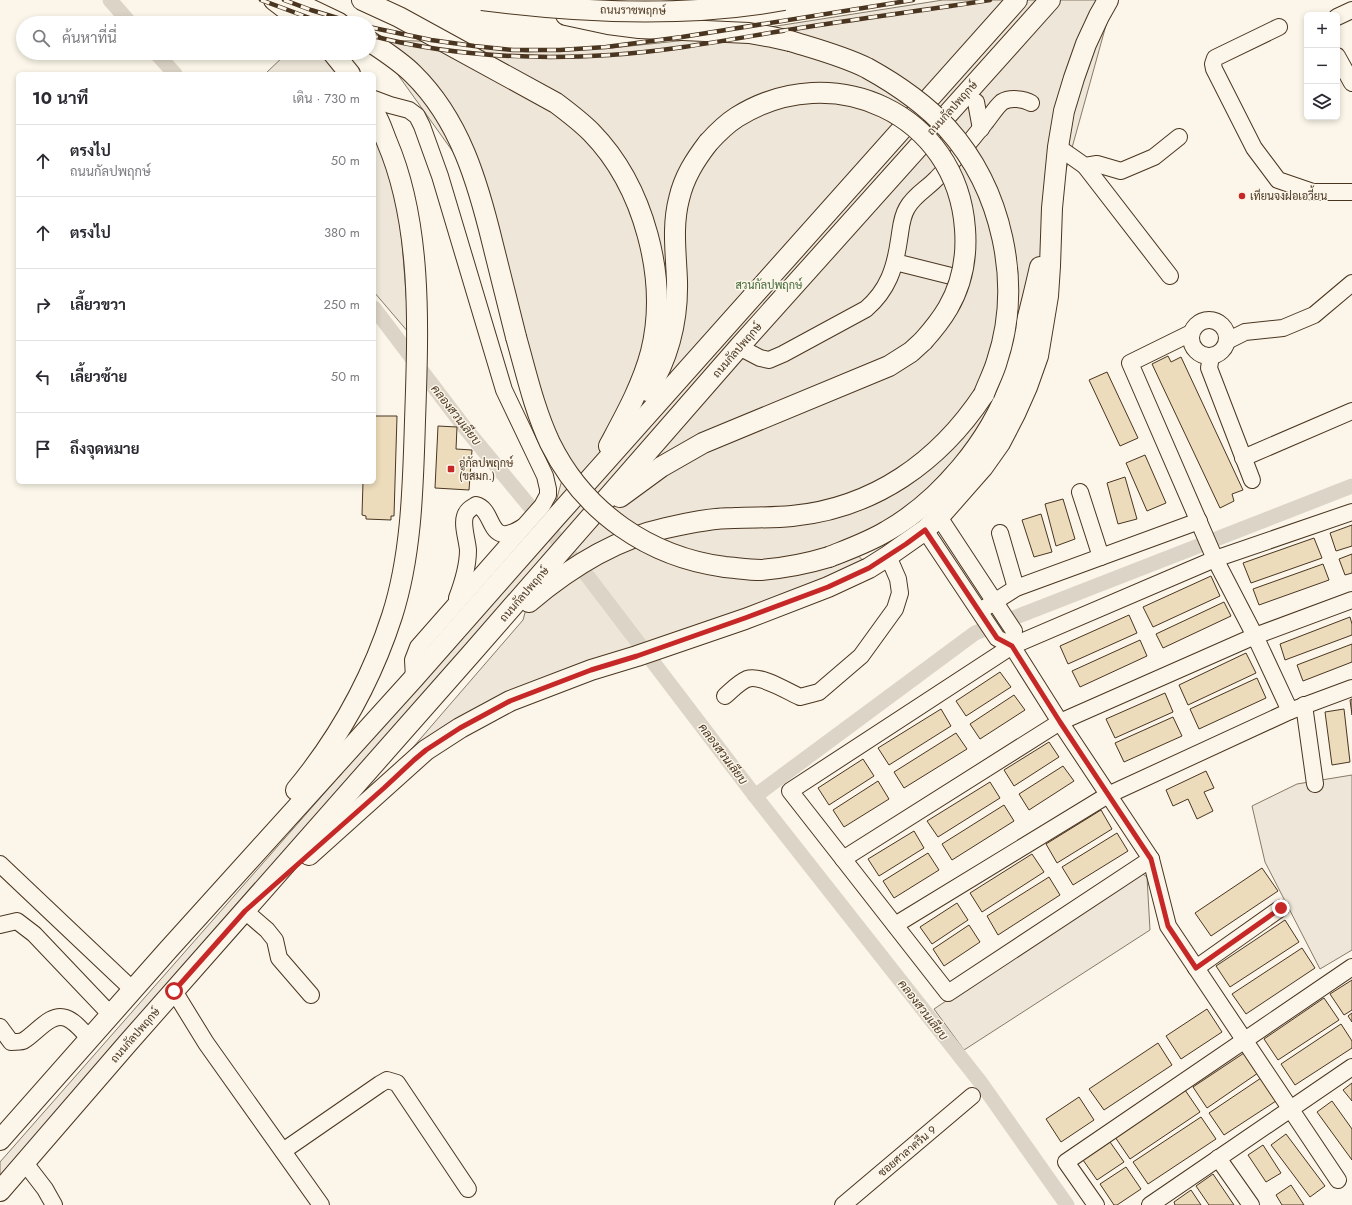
<!DOCTYPE html>
<html lang="th">
<head>
<meta charset="utf-8">
<style>
  body { margin:0; font-family:Jost,Sarabun,sans-serif; background:#f2f2f3; color:#2b2b33 }
  .controls { position:absolute; right:12px; top:12px; display:grid; overflow:hidden; border-radius:6px; box-shadow:0 2px 6px #0003 }
  .controls button { width:36px; height:36px; display:grid; place-items:center; padding:0; border:0; border-bottom:1px solid #e1e1e2; background:#fff; color:#2b2b33; font:20px sans-serif }
  .stop { position:absolute; width:12px; height:12px; margin:-9px; border:3px solid #c62828; border-radius:50%; background:#fff }
  .stop.end { background:#c62828; border-color:#fff; box-shadow:0 1px 4px #0008 }
  .list { margin:0; padding:0; list-style:none }
  h2 { display:flex; justify-content:space-between; align-items:center; height:52px; margin:0; padding:0 16px; font-size:17px }
  h2 small { font-size:13px; font-weight:400; color:#7c7c81 }
  .list li { display:grid; grid-template-columns:26px 1fr auto; gap:12px; align-items:center; box-sizing:border-box; height:72px; padding:0 16px; border-top:1px solid #e1e1e2 }
  .list b { display:block; font-size:15px; white-space:nowrap }
  .list p { margin:0; font-size:13px; white-space:nowrap; color:#7c7c81 }
  .list em { font-size:13px; font-style:normal; color:#7c7c81 }
  .icon { flex:none; width:22px; height:22px; fill:none; stroke:currentColor; stroke-width:2; stroke-linecap:round; stroke-linejoin:round }
  .map { position:relative; flex:none; width:1352px; height:1205px; overflow:hidden }
  .search { position:absolute; background:#fff; box-shadow:0 2px 6px #0003; left:16px; top:16px; width:360px; height:44px; display:flex; align-items:center; gap:10px; box-sizing:border-box; padding:0 14px; border-radius:22px; color:#7c7c81; font-size:15px }
  .panel { position:absolute; background:#fff; box-shadow:0 2px 6px #0003; left:16px; top:72px; width:360px; height:412px; border-radius:6px }
  .map>svg:first-child { display:block }
  .green { fill:#ede6d9; stroke:#887966 }
  .lines { fill:none; stroke-linecap:round; stroke-linejoin:round }
  .canal { stroke:#dcd4c6; stroke-width:15 }
  .building { fill:#ecdcbc; stroke:#4a3520 }
  .minor-casing { stroke:#4a3520; stroke-width:18 }
  .major-casing { stroke:#4a3520; stroke-width:22 }
  .minor { stroke:#fbf6e9; stroke-width:16 }
  .major { stroke:#fbf6e9; stroke-width:20 }
  .rail-casing { stroke:#4a3520; stroke-width:4.5 }
  .rail { stroke:#fbf6e9; stroke-width:3; stroke-dasharray:9; stroke-linecap:butt }
  .major-bridge-casing { stroke:#4a3520; stroke-width:22; stroke-linecap:butt }
  .major-bridge { stroke:#fbf6e9; stroke-width:20 }
  .route { stroke:#c62828; stroke-width:5 }
  .poi-dot { fill:#c62828; stroke:#fbf6e9; stroke-width:1.5 }
  .labels { text-anchor:middle; stroke-width:3; stroke-linejoin:round; paint-order:stroke }
  .street-label { font-size:11px; fill:#4a3520; stroke:#fbf6e9 }
  .poi-label { font-size:11px; fill:#4a3520; stroke:#fbf6e9; text-anchor:start }
  .park-label { font-size:11px; fill:#436837; stroke:#fbf6e9 }
  .water-label { font-size:12px; font-style:italic; fill:#4a3520; stroke:#fbf6e9 }
</style>
</head>
<body>
<div class="map">
<svg width="1352" height="1205" viewBox="0 0 1352 1205">
  <rect width="100%" height="100%" fill="#fbf6e9"/>
  <g class="green">
    <polygon points="943,0 1113,0 999,411 902,516 851,548 869,567 592,673 402,760 523,620 537,569 0,1175 0,1162 380,730 544,545 565,469 471,177 381,51 371,40 419,41 527,52 612,48 687,40"/>
    <polygon points="287,53 321,53 339,74 265,74"/>
    <polygon points="374,129 394,173 402,242 409,333 374,292"/>
    <polygon points="1352,775 1352,950 1320,969 1265,862 1252,806 1297,784"/>
    <polygon points="1140,872 1147,877 1150,930 964,1050 934,1009"/>
  </g>
  <g class="lines">
    <g class="canal">
      <polyline points="110,0 130,23"/>
      <polyline points="156,53 175,74"/>
      <polyline points="374,308 465,428 589,578 755,796 981,1083 1067,1205"/>
      <polyline points="755,796 975,633 1352,486"/>
    </g>
  </g>
  <g class="building">
    <polygon points="1168,356 1171,362 1181,357 1243,490 1232,494 1234,501 1220,508 1152,364"/>
    <polygon points="1107,372 1138,438 1120,446 1089,380"/>
    <polygon points="374,416 397,416 394,516 391,516 391,520 366,519 366,516 362,515 363,482 374,482"/>
    <polygon points="438,426 457,427 456,449 472,450 469,490 435,488"/>
    <polygon points="1145,455 1166,503 1147,511 1126,463"/>
    <polygon points="1125,477 1137,519 1118,524 1107,483"/>
    <polygon points="1063,499 1075,539 1056,546 1045,504"/>
    <polygon points="1041,514 1052,552 1034,557 1022,520"/>
    <polygon points="1352,525 1352,546 1336,551 1330,533"/>
    <polygon points="1314,538 1322,558 1251,583 1243,563"/>
    <polygon points="1352,554 1352,573 1345,575 1339,559"/>
    <polygon points="1323,564 1329,580 1259,605 1253,589"/>
    <polygon points="1211,576 1220,596 1153,627 1143,607"/>
    <polygon points="1224,602 1231,616 1163,648 1156,634"/>
    <polygon points="1129,615 1137,633 1068,664 1060,646"/>
    <polygon points="1350,617 1352,624 1352,635 1285,660 1280,644"/>
    <polygon points="1140,640 1147,656 1080,687 1072,671"/>
    <polygon points="1352,644 1352,662 1303,681 1297,665"/>
    <polygon points="1246,653 1256,673 1188,705 1179,685"/>
    <polygon points="1000,672 1011,687 966,716 956,701"/>
    <polygon points="1257,678 1266,698 1199,729 1190,709"/>
    <polygon points="1165,693 1173,712 1115,738 1106,719"/>
    <polygon points="1014,695 1025,710 980,739 970,724"/>
    <polygon points="1352,699 1352,715 1350,700"/>
    <polygon points="941,709 951,726 889,765 878,748"/>
    <polygon points="1344,709 1350,762 1332,765 1325,712"/>
    <polygon points="1173,717 1182,736 1124,762 1115,743"/>
    <polygon points="956,733 967,749 904,788 894,772"/>
    <polygon points="1049,742 1059,757 1014,786 1004,770"/>
    <polygon points="863,759 874,776 829,805 818,788"/>
    <polygon points="1063,766 1074,781 1029,810 1019,794"/>
    <polygon points="1206,771 1214,788 1204,792 1213,811 1197,819 1188,799 1173,806 1166,790"/>
    <polygon points="878,781 889,799 844,827 833,810"/>
    <polygon points="990,782 1000,798 938,837 927,821"/>
    <polygon points="1004,805 1014,821 952,860 942,844"/>
    <polygon points="1101,810 1112,829 1057,863 1046,844"/>
    <polygon points="914,831 924,848 879,876 868,859"/>
    <polygon points="1117,833 1128,851 1073,885 1062,867"/>
    <polygon points="928,853 939,870 894,898 883,881"/>
    <polygon points="1032,854 1044,872 982,912 970,893"/>
    <polygon points="1262,868 1278,891 1211,936 1195,913"/>
    <polygon points="1049,877 1060,895 998,935 987,916"/>
    <polygon points="957,903 968,920 932,944 920,927"/>
    <polygon points="1285,920 1299,942 1230,987 1216,966"/>
    <polygon points="969,925 980,942 944,966 933,949"/>
    <polygon points="1302,948 1315,968 1246,1014 1232,994"/>
    <polygon points="1352,980 1352,1010 1344,1015 1330,994"/>
    <polygon points="1324,998 1339,1020 1278,1060 1264,1039"/>
    <polygon points="1207,1009 1222,1032 1181,1059 1166,1036"/>
    <polygon points="1352,1013 1352,1022 1348,1016"/>
    <polygon points="1341,1024 1352,1041 1352,1048 1295,1085 1281,1064"/>
    <polygon points="1158,1043 1172,1065 1104,1110 1089,1089"/>
    <polygon points="1244,1053 1258,1073 1207,1108 1193,1087"/>
    <polygon points="1261,1078 1276,1101 1224,1135 1209,1113"/>
    <polygon points="1352,1083 1352,1101 1343,1090"/>
    <polygon points="1185,1090 1200,1112 1130,1159 1115,1137"/>
    <polygon points="1079,1097 1094,1120 1061,1142 1046,1119"/>
    <polygon points="1332,1101 1352,1129 1352,1160 1317,1112"/>
    <polygon points="1201,1117 1216,1139 1148,1184 1133,1162"/>
    <polygon points="1286,1134 1325,1186 1310,1197 1271,1145"/>
    <polygon points="1110,1142 1124,1162 1097,1180 1083,1160"/>
    <polygon points="1263,1145 1281,1173 1266,1182 1248,1155"/>
    <polygon points="1126,1167 1141,1189 1117,1205 1114,1205 1100,1184"/>
    <polygon points="1213,1174 1234,1205 1209,1205 1196,1186"/>
    <polygon points="1291,1185 1304,1205 1282,1205 1276,1195"/>
    <polygon points="1191,1190 1201,1205 1175,1205 1174,1202"/>
  </g>
  <g class="lines">
    <g class="minor-casing">
      <g id="minor">
        <polyline points="1337,17 1352,10"/>
        <polyline points="1279,27 1215,58 1213,64 1214,69 1254,148 1278,180 1313,192 1352,192"/>
        <polyline points="1337,56 1352,83"/>
        <polyline points="374,99 390,105 409,110 417,116 422,126 440,176 504,390 545,476 548,489 548,495 542,506 418,647 413,660 414,678"/>
        <polyline points="976,102 981,129"/>
        <polyline points="1058,147 1085,166 1097,164 1121,171 1154,157 1179,137"/>
        <polyline points="1085,166 1170,276"/>
        <polyline points="895,262 951,276"/>
        <circle cx="1209" cy="338" r="18"/>
        <polyline points="1191,333 1130,363 1215,559 1255,636 1290,711"/>
        <polyline points="1227,341 1245,332 1283,328 1314,315 1352,283"/>
        <path d="M739,347L760,358L769,360L783,354L866,309C888,290 895,268 899,240C901,229 901,218 907,208C914,195 928,188 937,178C954,161 970,142 985,123C990,117 996,107 1002,102C1010,97 1024,99 1031,103"/>
        <polyline points="1211,356 1209,368 1252,480"/>
        <polyline points="1243,458 1352,411"/>
        <polyline points="1080,492 1101,557"/>
        <polyline points="939,517 1014,631 1012,646"/>
        <polyline points="925,530 997,638 1012,646 1060,722 1151,859 1168,926 1338,1180"/>
        <polyline points="1000,533 1016,588"/>
        <path d="M457,598C463,582 468,567 468,550C467,539 462,525 465,516C467,510 471,508 476,505C496,510 486,550 523,527"/>
        <polyline points="980,611 1016,588 1199,521"/>
        <path d="M725,696C732,690 738,683 747,679C760,674 787,691 800,697L819,692L861,656L895,609L900,593L898,579L888,556"/>
        <polyline points="1304,705 1315,784"/>
        <polyline points="843,859 1060,722 1255,636 1352,600"/>
        <polyline points="1151,859 948,993 790,791 1012,646 1215,559 1352,512"/>
        <polyline points="0,864 133,990"/>
        <polyline points="245,911 267,930 275,940 279,958 311,995"/>
        <polyline points="0,925 17,921 34,934 111,1015"/>
        <polyline points="895,925 1108,795 1290,711 1352,688"/>
        <polyline points="1196,968 1281,908"/>
        <polyline points="174,991 206,1043 321,1205"/>
        <path d="M0,1027L11,1042C15,1042 20,1042 23,1041C36,1034 50,1012 66,1018C75,1021 83,1032 90,1039"/>
        <polyline points="283,1151 380,1084 387,1080 397,1083 468,1189"/>
        <polyline points="1218,1158 1251,1205"/>
        <polyline points="25,1163 45,1189 54,1205"/>
        <polyline points="843,1205 972,1096"/>
        <polyline points="1096,1205 1066,1162 1352,967"/>
        <polyline points="1150,1205 1352,1067"/>
      </g>
    </g>
    <g class="major-casing">
      <g id="major">
        <polyline points="274,0 304,23"/>
        <polyline points="291,0 339,23"/>
        <path d="M362,0L399,17L556,103C568,112 580,121 591,132C644,186 669,279 651,352C642,386 625,416 609,446"/>
        <polyline points="566,15 608,24 639,28 749,33 772,37 790,41"/>
        <path d="M369,41C384,51 400,61 413,74C460,120 478,183 493,245C501,276 508,306 516,337"/>
        <polyline points="333,53 350,74"/>
        <path d="M648,391C669,357 678,320 677,281C676,253 672,226 679,199C684,177 695,160 708,143"/>
        <polyline points="620,497 661,467 703,443 889,366 911,352 923,341"/>
        <path d="M829,557C849,549 869,542 887,531C941,500 990,441 1011,382C1017,366 1020,349 1024,332C1030,310 1035,289 1040,267"/>
        <path d="M529,602C568,569 615,539 666,528C688,523 711,518 734,518C753,517 773,518 792,516C874,508 939,462 984,394"/>
        <path d="M296,790C340,737 371,681 392,616C412,554 413,484 415,421C418,331 423,226 387,142C383,132 380,122 374,112"/>
        <polyline points="309,855 426,750 460,728 510,701 591,670 637,656 745,619 828,587 869,568 888,556 925,530 939,517 983,467 1000,443 1015,414 1027,387 1038,356 1048,296 1050,266 1052,208 1058,147 1064,111 1074,78 1086,44 1099,16 1108,0"/>
        <polyline points="0,1140 168,950 414,678 556,517 1017,0"/>
        <polyline points="0,1191 127,1044 471,654 739,347 1050,0"/>
      </g>
    </g>
    <use href="#minor" class="minor"/>
    <use href="#major" class="major"/>
    <g class="rail-casing">
      <g id="rail">
        <polyline points="261,0 323,23"/>
        <polyline points="284,0 311,10 354,23"/>
        <polyline points="369,27 431,40 474,46 513,50 560,50 606,47 682,37 913,0"/>
        <path d="M369,35C448,56 529,60 610,55C673,51 737,38 800,28C863,18 927,10 990,0"/>
      </g>
    </g>
    <use href="#rail" class="rail"/>
    <g class="major-bridge-casing">
      <g id="major-bridge">
        <path d="M482,0C581,13 685,18 784,0"/>
        <path d="M790,41C816,49 843,56 867,68C896,84 925,104 947,128C1002,189 1023,283 997,361C994,372 988,383 984,394"/>
        <path d="M708,143C717,133 726,124 737,117C833,57 957,114 965,229C967,256 962,284 948,308C941,320 932,331 923,341"/>
        <path d="M516,337C526,372 534,409 550,443C584,512 649,557 725,567C737,568 749,570 761,570C784,568 806,564 829,557"/>
      </g>
    </g>
    <use href="#major-bridge" class="major-bridge"/>
  </g>
  <g class="lines">
    <polyline class="route" points="174,991 245,911 384,788 414,760 426,750 460,728 510,701 591,670 637,656 745,618 828,587 869,568 906,544 925,530 997,638 1012,646 1060,722 1151,859 1168,926 1196,968 1281,908"/>
  </g>
  <g class="poi-dot">
    <circle cx="1242" cy="196" r="4"/>
    <rect x="447" y="465" width="8" height="8" rx="2"/>
  </g>
  <g class="labels">
    <g class="street-label">
      <text transform="translate(633 10) rotate(1)" y="4">ถนนราชพฤกษ์</text>
      <text transform="translate(952 108) rotate(-48)" y="4">ถนนกัลปพฤกษ์</text>
      <text transform="translate(737 350) rotate(-49)" y="4">ถนนกัลปพฤกษ์</text>
      <text transform="translate(524 594) rotate(-49)" y="4">ถนนกัลปพฤกษ์</text>
      <text transform="translate(135 1035) rotate(-49)" y="4">ถนนกัลปพฤกษ์</text>
      <text transform="translate(907 1151) rotate(-40)" y="4">ซอยศาลาครืน 9</text>
    </g>
    <g class="poi-label">
      <text x="1250" y="200">เทียนจงฝอเอวี้ยน</text>
      <text x="459" y="467">อู่กัลปพฤกษ์<tspan x="459" dy="13">(ขสมก.)</tspan></text>
    </g>
    <g class="park-label">
      <text x="769" y="289">สวนกัลปพฤกษ์</text>
    </g>
    <g class="water-label">
      <text transform="translate(456 415) rotate(52)" y="4">คลองสวนเลียบ</text>
      <text transform="translate(723 754) rotate(53)" y="4">คลองสวนเลียบ</text>
      <text transform="translate(923 1010) rotate(52)" y="4">คลองสวนเลียบ</text>
    </g>
  </g>
</svg>
<div class="controls">
<button>+</button>
<button>−</button>
<button><svg class="icon" aria-label="layers" viewBox="0 0 24 24"><path d="M12 4l9 5-9 5-9-5zM3 14l9 5 9-5"/></svg></button>
</div>
<div class="stop" style="left:174px;top:991px"></div>
<div class="stop end" style="left:1281px;top:908px"></div>
<div class="search"><svg class="icon" aria-label="search" viewBox="0 0 24 24"><circle cx="10" cy="10" r="6"/><path d="M15 15l6 6"/></svg>ค้นหาที่นี่</div>
<section class="panel">
<h2>10 นาที<small>เดิน · 730 m</small></h2>
<ul class="list">
<li><svg class="icon" aria-label="ahead" viewBox="0 0 24 24"><path d="M12 20V5M6 11l6-6 6 6"/></svg><div><b>ตรงไป</b><p>ถนนกัลปพฤกษ์</p></div><em>50 m</em></li>
<li><svg class="icon" aria-label="ahead" viewBox="0 0 24 24"><path d="M12 20V5M6 11l6-6 6 6"/></svg><div><b>ตรงไป</b></div><em>380 m</em></li>
<li><svg class="icon" aria-label="right" viewBox="0 0 24 24"><path d="M7 20v-9h11M14 6l5 5-5 5"/></svg><div><b>เลี้ยวขวา</b></div><em>250 m</em></li>
<li><svg class="icon" aria-label="left" viewBox="0 0 24 24"><path d="M17 20v-9H6M10 6l-5 5 5 5"/></svg><div><b>เลี้ยวซ้าย</b></div><em>50 m</em></li>
<li><svg class="icon" aria-label="arrive" viewBox="0 0 24 24"><path d="M6 21V4h12l-3 4 3 4H6"/></svg><div><b>ถึงจุดหมาย</b></div></li>
</ul>
</section>
</div>
</body>
</html>
